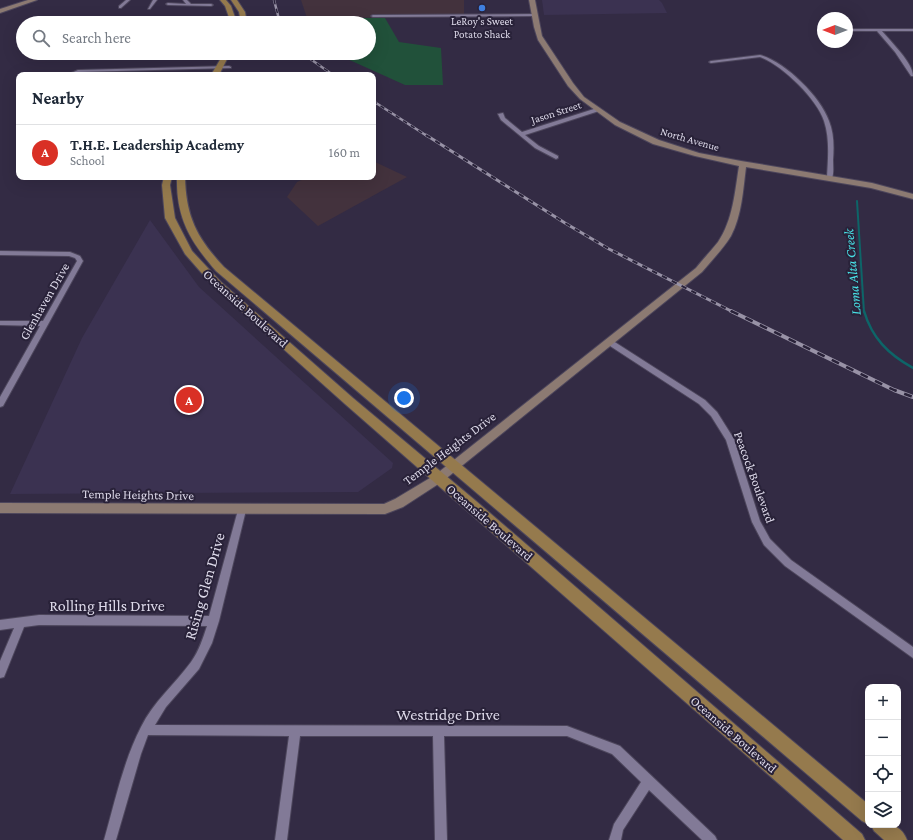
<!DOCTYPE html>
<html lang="en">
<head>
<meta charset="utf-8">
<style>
  body { margin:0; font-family:"Crimson Pro",serif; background:#f6f6f7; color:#1f2937 }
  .controls { position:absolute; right:12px; bottom:12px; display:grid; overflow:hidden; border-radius:8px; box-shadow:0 4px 16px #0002 }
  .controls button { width:36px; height:36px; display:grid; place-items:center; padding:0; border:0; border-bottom:1px solid #e0e1e3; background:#fff; color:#1f2937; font:20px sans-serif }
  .compass { position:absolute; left:817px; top:12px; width:36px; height:36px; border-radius:50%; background:#fff; box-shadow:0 4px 16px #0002; rotate:270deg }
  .you { position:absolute; left:404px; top:398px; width:14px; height:14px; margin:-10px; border:3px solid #fff; border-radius:50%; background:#1a73e8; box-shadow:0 0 0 6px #1a73e833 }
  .badge { display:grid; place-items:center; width:26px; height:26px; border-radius:50%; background:#d93025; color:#fff; font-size:13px; font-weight:700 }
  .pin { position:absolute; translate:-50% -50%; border:2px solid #fff; box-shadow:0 1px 4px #0006 }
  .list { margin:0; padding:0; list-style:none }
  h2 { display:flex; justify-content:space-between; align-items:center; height:52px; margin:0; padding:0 16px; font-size:17px }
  h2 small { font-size:13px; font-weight:400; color:#747a83 }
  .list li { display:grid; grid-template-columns:26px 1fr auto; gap:12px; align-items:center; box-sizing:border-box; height:56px; padding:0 16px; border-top:1px solid #e0e1e3 }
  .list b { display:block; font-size:15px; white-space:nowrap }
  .list p { margin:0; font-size:13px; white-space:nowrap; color:#747a83 }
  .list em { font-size:13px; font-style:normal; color:#747a83 }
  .icon { flex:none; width:22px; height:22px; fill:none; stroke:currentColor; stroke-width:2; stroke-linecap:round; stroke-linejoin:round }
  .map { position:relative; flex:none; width:913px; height:840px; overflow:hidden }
  .search { position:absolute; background:#fff; box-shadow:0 4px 16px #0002; left:16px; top:16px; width:360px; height:44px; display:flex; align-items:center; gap:10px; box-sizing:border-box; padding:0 14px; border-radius:22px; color:#747a83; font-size:15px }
  .panel { position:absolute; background:#fff; box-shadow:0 4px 16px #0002; left:16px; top:72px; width:360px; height:108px; border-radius:8px }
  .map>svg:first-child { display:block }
  .industrial { fill:#43323d }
  .built { fill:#3b3251 }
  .green { fill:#21513a }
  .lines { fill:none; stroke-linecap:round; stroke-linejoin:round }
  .stream-far1 { stroke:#0d6568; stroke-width:2 }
  .stream { stroke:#0d6568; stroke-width:2.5 }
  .street-casing { stroke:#4d465c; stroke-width:2 }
  .secondary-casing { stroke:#4d465c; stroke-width:2 }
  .primary-casing { stroke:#4d465c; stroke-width:2 }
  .street { fill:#827a97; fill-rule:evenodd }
  .secondary { fill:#8c7a72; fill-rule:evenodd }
  .primary { fill:#957a4d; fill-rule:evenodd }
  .rail-far2-casing { stroke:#9892a6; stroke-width:2.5 }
  .rail-far1-casing { stroke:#9892a6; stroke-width:3 }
  .rail-casing { stroke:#9892a6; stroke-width:4 }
  .rail-far2 { stroke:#292239; stroke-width:1.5; stroke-dasharray:4.5; stroke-linecap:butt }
  .rail-far1 { stroke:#292239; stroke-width:2; stroke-dasharray:5.5; stroke-linecap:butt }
  .rail { stroke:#292239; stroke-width:2.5; stroke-dasharray:8; stroke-linecap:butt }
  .shop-dot { fill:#3f7fe0; stroke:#292239; stroke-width:1.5 }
  .labels { text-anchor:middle; stroke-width:4; stroke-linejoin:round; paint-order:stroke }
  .far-poi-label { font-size:11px; fill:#ddd9e9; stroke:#292239 }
  .far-street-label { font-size:11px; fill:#ddd9e9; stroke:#292239 }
  .street-label { font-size:13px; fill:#ddd9e9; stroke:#292239 }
  .water-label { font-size:14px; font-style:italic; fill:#48dfe4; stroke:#292239 }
  .near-street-label { font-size:16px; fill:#ddd9e9; stroke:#292239 }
</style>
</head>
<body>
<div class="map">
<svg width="913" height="840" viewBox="0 0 913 840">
  <rect width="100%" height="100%" fill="#332b44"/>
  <g class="industrial">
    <polygon points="301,0 464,0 464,17 307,18"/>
    <polygon points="373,161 407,177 318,226 287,197 297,182 308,177 373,177"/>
  </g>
  <g class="built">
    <polygon points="542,0 659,0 662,3 667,13 544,15"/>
    <polygon points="150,220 199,287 393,463 392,468 358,492 10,494 82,338"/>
  </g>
  <polygon class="green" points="307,18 385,18 399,42 441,48 443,85 405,85 334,53 369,53 369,23 311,23"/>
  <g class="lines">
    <polyline class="stream-far1" points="857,201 864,312"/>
    <path class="stream" d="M864,311C872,338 888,354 913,368"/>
    <g class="street-casing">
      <g id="street">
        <polygon points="126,0 130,0 121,8 119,8 119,6"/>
        <polygon points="153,0 157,0 150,9 148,9"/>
        <polygon points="183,0 187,0 191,4 211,4 213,5 211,6 168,5 166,4 168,3 186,4"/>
        <polygon points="534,14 536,15 536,16 373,17 371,16 373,15"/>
        <path d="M847,29H913V31H882C891,42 913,63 913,76H911L895,52L877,31H847Z"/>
        <path d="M760,55C785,62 820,96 829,121C834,133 834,147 833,160C833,166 834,173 832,178L827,177C828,159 830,139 824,121C817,99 782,65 760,57L711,63L709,62L711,61Z"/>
        <polygon points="229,66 231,67 231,68 79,72 73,75 67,75 78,70"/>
        <polygon points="597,108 600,110 599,111 525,135 539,146 558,156 558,158 556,159 535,148 501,120 498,114 503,113 505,118 522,132"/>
        <polygon points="0,251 70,252 80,256 83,261 3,406 0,407 0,397 40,326 0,325 0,321 43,321 77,261 75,258 69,256 0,255"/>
        <polygon points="610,339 705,400 717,412 734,439 760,521 770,539 791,560 913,647 913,658 785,566 764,545 752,522 726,440 711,416 699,404 607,344 606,342 607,340"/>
        <path d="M242,506L245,507L246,510L219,621L212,643L199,669L166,707L155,725L567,726L620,746L715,836L717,840H702L649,790L623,830L621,840H609L614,824L641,782L612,754L567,736H444L447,840H435L433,736H300L287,840H275L289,736L148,735L141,754L116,840H104C115,802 123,762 141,727C153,702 175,684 191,662C199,651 203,638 207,626L39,625L24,627L4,677L0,678V661L14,628L0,630V620L39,615L209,616L238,510L239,507Z"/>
      </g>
    </g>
    <g class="secondary-casing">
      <g id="secondary">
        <polygon points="28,0 37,0 0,13 0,9"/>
        <path d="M529,0H535L542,36L573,83L584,97L620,122L659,140L699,153L741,161L872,183L913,194V199L871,188L746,167C743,190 742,215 731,236C723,249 712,260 702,272L443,481L403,507L385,514L0,513V503L384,504L395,499L435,475L696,268C703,259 711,251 718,242C733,220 735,191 739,166L695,156L653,144L615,125L580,99L568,86L538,40L534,27Z"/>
      </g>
    </g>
    <g class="primary-casing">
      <g id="primary">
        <polygon points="220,0 226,0 231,6 237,23 231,23 225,6"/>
        <polygon points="231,0 237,0 245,12 247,23 241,23 239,12"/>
        <polygon points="224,53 230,53 219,75 211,75"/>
        <polygon points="164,177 172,177 170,185 175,218 192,251 221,282 353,398 476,501 862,834 865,840 843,840 345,404 213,286 185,254 165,218 162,185"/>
        <path d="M177,177H185C186,217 197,238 224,267L868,804V824L862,821L216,271C190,241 176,218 177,177Z"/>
        <path d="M871,825C887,825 900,822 907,840H884L874,831Z"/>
      </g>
    </g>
    <use href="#street" class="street"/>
    <use href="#secondary" class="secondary"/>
    <use href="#primary" class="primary"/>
    <g class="rail-far2-casing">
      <g id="rail-far2">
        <polyline points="274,0 280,23"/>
        <polyline points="302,53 333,75"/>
        <polyline points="373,101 427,136"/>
      </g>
    </g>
    <g class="rail-far1-casing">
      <polyline id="rail-far1" points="426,135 565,223 609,249 733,312"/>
    </g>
    <g class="rail-casing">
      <polyline id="rail" points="731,311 894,390 913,397"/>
    </g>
    <use href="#rail-far2" class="rail-far2"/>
    <use href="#rail-far1" class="rail-far1"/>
    <use href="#rail" class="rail"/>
  </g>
  <circle class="shop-dot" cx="482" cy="8" r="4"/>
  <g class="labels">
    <g class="far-poi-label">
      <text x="482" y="25">LeRoy's Sweet<tspan x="482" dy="13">Potato Shack</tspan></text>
    </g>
    <g class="far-street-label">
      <text transform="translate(556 112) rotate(-18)" y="4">Jason Street</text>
      <text transform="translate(690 139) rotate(16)" y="4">North Avenue</text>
    </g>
    <g class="street-label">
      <text transform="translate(44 301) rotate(-60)" y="5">Glenhaven Drive</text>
      <text transform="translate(246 308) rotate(42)" y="5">Oceanside Boulevard</text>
      <text transform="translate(449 448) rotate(-37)" y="5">Temple Heights Drive</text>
      <text transform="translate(755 477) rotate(70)" y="5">Peacock Boulevard</text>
      <text transform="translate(138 494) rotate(1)" y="5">Temple Heights Drive</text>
      <text transform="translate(490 522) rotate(41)" y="5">Oceanside Boulevard</text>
      <text transform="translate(734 734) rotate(41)" y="5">Oceanside Boulevard</text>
    </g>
    <g class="water-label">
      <text transform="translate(852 272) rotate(-95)" y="5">Loma Alta Creek</text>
    </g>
    <g class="near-street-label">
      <text transform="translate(204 586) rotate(-74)" y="6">Rising Glen Drive</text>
      <text x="107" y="611">Rolling Hills Drive</text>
      <text x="448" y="720">Westridge Drive</text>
    </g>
  </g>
</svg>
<div class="controls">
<button>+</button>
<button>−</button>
<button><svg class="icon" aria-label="locate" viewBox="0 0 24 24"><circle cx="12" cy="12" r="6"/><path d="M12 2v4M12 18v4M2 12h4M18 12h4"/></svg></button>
<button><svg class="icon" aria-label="layers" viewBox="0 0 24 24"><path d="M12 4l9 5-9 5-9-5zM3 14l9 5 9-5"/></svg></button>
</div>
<svg class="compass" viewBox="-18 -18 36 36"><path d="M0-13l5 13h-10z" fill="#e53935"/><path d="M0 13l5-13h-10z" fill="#747a83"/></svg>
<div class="you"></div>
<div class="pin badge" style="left:189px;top:400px">A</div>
<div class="search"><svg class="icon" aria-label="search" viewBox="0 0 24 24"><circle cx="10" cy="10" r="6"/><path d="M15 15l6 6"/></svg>Search here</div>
<section class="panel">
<h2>Nearby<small></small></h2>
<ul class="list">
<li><span class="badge">A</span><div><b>T.H.E. Leadership Academy</b><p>School</p></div><em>160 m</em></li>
</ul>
</section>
</div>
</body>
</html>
